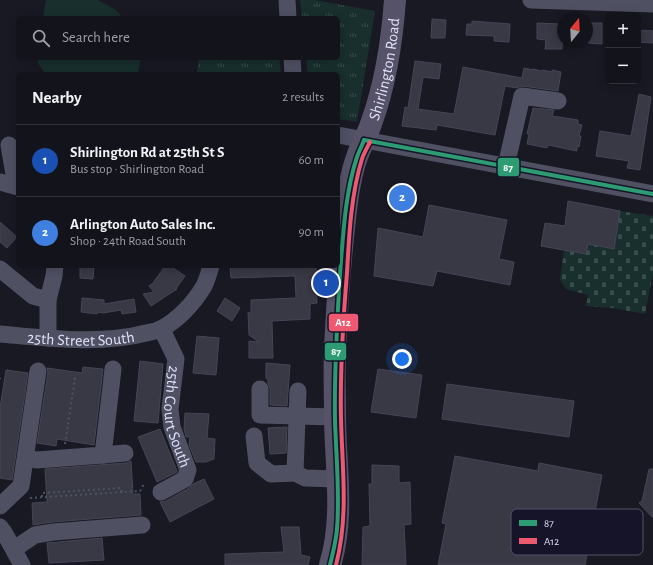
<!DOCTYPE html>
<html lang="en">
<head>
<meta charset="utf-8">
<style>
  body { margin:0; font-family:"Alegreya Sans",sans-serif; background:#1c1c24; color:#f1f3f6 }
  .controls { position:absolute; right:12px; top:12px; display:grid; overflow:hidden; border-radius:6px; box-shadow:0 2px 10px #0003 }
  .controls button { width:36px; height:36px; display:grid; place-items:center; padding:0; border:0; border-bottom:1px solid #32323a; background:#13131b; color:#f1f3f6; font:20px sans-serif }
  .compass { position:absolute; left:557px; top:12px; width:36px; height:36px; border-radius:50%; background:#13131b; box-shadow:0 2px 10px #0003; rotate:18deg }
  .you { position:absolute; left:402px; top:359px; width:14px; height:14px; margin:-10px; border:3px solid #fff; border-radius:50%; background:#1a73e8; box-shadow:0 0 0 6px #1a73e833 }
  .badge { display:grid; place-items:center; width:26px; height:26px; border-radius:50%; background:#db2777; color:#fff; font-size:13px; font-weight:700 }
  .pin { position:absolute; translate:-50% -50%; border:2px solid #fff; box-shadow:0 1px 4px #0006 }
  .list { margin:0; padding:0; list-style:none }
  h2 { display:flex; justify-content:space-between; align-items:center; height:52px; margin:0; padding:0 16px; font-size:17px }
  h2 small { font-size:13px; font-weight:400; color:#9d9ea3 }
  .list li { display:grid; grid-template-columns:26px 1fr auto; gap:12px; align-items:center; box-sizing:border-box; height:72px; padding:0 16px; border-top:1px solid #32323a }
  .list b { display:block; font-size:15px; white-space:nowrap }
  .list p { margin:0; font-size:13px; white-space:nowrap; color:#9d9ea3 }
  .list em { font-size:13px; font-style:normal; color:#9d9ea3 }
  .icon { flex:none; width:22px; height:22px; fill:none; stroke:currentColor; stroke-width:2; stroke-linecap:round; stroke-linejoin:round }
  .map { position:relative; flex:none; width:653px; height:565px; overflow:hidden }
  .search { position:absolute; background:#13131b; box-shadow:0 2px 10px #0003; left:16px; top:16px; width:324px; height:44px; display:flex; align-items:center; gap:10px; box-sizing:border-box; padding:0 14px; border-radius:6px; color:#9d9ea3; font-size:15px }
  .panel { position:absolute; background:#13131b; box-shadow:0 2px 10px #0003; left:16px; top:72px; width:324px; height:196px; border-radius:6px }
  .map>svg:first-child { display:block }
  .grass { fill:#182f2d }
  .cemetery { fill:url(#cemetery-stones) }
  .park { fill:url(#park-tufts) }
  .building { fill:#393845; stroke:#454556 }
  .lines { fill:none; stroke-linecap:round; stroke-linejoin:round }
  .path { stroke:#49555e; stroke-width:2; stroke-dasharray:2 3; stroke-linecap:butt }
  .minor { stroke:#4f5163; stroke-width:17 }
  .major { stroke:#565268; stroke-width:22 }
  .bus-1-casing { stroke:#151429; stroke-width:7 }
  .bus-2-casing { stroke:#151429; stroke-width:7 }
  .bus-1 { stroke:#2d9c73; stroke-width:4 }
  .bus-2 { stroke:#ec5970; stroke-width:4 }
  .labels { text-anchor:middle; stroke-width:3; stroke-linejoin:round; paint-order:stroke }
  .street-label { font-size:16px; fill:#e0e1fb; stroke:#151429 }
  .key { fill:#151429; stroke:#525268; stroke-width:1 }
  .key-label { font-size:11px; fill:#e0e1fb }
  .line-badge { stroke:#151429; stroke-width:1.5 }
  .badge-label { font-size:11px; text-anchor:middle; font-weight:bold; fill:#fff }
</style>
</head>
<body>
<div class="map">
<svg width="653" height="565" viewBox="0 0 653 565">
  <defs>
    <pattern id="cemetery-stones" width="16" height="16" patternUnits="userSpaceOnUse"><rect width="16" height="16" fill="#182f2d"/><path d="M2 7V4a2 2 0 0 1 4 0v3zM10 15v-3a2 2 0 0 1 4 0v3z" fill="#394d4c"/></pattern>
    <pattern id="park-tufts" width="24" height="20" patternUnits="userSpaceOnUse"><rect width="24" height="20" fill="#182f2d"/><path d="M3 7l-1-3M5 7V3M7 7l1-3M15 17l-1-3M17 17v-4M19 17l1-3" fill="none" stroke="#394d4c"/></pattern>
  </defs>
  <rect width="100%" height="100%" fill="#191924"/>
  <g class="grass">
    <polygon points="46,0 98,0 116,10 123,18 43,18"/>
    <polygon points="38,58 140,58 140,61 138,74 62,74 44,72 38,63"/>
  </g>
  <polygon class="cemetery" points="620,211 653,216 653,274 645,314 613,308 586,306 588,295 566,289 560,280 564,250 586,254 588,244 614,249"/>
  <g class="park">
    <polygon points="300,0 315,0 375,11 357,122 338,119 338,74 308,74 306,58 338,58 338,18 302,18"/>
    <polygon points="199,58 279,58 281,74 197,74"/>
  </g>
  <g class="building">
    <polygon points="432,19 446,20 445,38 431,38"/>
    <polygon points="472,21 510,24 509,42 494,41 494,36 466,35 467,24 472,24"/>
    <polygon points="537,23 560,24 559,30 563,30 562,49 545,49 546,40 537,39"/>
    <polygon points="591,23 602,23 602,44 588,43 588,28 591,28"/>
    <polygon points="638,30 653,31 653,43 638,42"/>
    <polygon points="415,61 441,64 439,79 423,77 418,109 454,114 463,67 522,78 524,68 534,70 533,69 542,71 543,70 552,72 552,70 561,72 558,91 523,86 519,87 516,88 505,86 495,135 437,125 436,130 402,126 405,107 408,108"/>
    <polygon points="639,94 651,97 640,170 627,168 629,161 596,156 600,131 631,136"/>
    <polygon points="533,108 554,110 552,116 578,120 578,124 582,125 579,136 581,136 579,147 577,146 577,151 548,145 547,148 527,144 529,134 527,134"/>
    <polygon points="406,184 414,207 398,212 391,188"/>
    <polygon points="568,201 620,211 614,249 588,244 586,254 541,246 545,223 565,226"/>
    <polygon points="429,205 507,220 499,259 514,262 510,285 437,271 433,286 374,276 378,228 423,237"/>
    <polygon points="0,222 17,237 7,248 0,242"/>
    <polygon points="80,266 94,266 93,279 80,278"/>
    <polygon points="165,266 170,266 185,276 175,290 177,289 151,306 143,294 154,292 149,286 153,283"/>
    <polygon points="230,266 316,266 317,303 310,304 310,319 272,321 273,358 249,358 249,341 259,342 249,335 248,312 251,314 251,300 296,298 295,276 231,278"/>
    <polygon points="82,298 104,300 104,304 134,299 136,312 122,314 121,310 103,313 98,312 97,314 81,312"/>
    <polygon points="225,298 240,308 232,321 217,311"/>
    <polygon points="197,336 219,338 216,375 193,373"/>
    <polygon points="140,361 163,364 158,423 134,421"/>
    <polygon points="266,363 290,365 287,406 270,405 270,389 268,383 268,379 266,378"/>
    <polygon points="83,367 103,369 94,445 57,439 56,446 37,443 48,372 47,368 82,373"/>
    <polygon points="378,369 422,375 416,418 371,412"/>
    <polygon points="6,370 28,373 12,480 0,478 0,408"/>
    <polygon points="447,384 574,401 569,437 442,419"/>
    <polygon points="185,413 209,414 207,438 215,439 214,459 206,462 196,462 189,445 190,437 186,437 184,429"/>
    <polygon points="287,427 286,453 270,454 268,428"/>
    <polygon points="160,429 177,471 177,472 157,482 138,437"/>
    <polygon points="455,456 538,471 539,463 602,475 585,565 438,565 446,524 442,523"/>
    <polygon points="131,461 133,494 140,494 141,515 52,522 33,525 32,503 47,502 45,469 126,463"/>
    <polygon points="372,465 399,466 399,483 410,482 411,524 404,525 406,565 362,565 363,527 370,526 369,484 372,484"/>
    <polygon points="649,469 653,469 653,518 639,503 642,501"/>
    <polygon points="204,479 214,499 170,522 160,502 166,501 185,490 186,492 186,490 190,487 193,484"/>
    <polygon points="281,527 299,527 301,555 310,557 308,565 225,565 225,554 284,552"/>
    <polygon points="102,538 104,560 49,563 47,543"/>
  </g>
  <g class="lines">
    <g class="path">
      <polyline points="0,379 0,378"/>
      <polyline points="65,444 75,378"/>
      <polyline points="42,497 42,493 121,488 122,492"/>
      <polyline points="30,498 140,491 144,484"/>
    </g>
    <g class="minor">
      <polyline points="287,0 288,18"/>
      <polyline points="531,0 653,4"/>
      <polyline points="292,58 293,74"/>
      <polyline points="338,135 653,194"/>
      <polyline points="9,145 16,186"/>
      <polyline points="506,166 522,96 558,101"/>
      <polyline points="0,182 18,187"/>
      <polyline points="0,269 33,296 48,300"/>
      <path id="s1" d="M160,329L165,336L176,359L170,409L172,427L188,470L185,479L161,492"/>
      <path id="s2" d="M0,334C46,338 101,345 146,333C151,332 157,331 161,329C178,320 194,303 204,286C207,280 209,273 211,266"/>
      <polyline points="48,338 48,300 54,276 55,266"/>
      <polyline points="260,389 260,415 335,417"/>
      <polyline points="254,436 257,463 271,474 295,473 305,478 337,479"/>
      <polyline points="103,455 125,453"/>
      <polyline points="26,458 37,460 103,455 113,369"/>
      <polyline points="295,473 298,391"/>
      <polyline points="0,506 21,486 38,371"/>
      <polyline points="0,527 5,534 22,565"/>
      <polyline points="14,549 35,535 53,532 142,525"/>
    </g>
    <path class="major" id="s3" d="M330,565C345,517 335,464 335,415C335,393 334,371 335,349C337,306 340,262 345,219C347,199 350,176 357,157C361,145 368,134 372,121C386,82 392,41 395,0"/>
    <g class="bus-1-casing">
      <g id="bus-1">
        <polyline points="364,140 653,194"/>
        <path d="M330,565C333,553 336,541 337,529C340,493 336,456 335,420C334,371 337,322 340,274C343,236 345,193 357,157C359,151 362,146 364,140"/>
      </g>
    </g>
    <g class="bus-2-casing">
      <path id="bus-2" d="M336,565C349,515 342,468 341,418C340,369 343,321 347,273C349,236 351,194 362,159C364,153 367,148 370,142"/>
    </g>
    <use href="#bus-1" class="bus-1"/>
    <use href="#bus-2" class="bus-2"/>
  </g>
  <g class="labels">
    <g class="street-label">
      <text dy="6" stroke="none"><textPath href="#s3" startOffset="503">Shirlington Road</textPath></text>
      <text dy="6" stroke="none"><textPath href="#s2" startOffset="81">25th Street South</textPath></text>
      <text dy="6" stroke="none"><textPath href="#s1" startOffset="93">25th Court South</textPath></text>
    </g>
  </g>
  <rect x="511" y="509" width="132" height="46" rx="6" class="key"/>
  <rect x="519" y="520" width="18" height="6" fill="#2d9c73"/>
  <rect x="519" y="538" width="18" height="6" fill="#ec5970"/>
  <g class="key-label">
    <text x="544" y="527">87</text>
    <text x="544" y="545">A12</text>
  </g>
  <g class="line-badge">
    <rect x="497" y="157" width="23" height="20" rx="4" fill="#2d9c73"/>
    <rect x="328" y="313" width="31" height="19" rx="4" fill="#ec5970"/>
    <rect x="324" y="342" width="23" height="19" rx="4" fill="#2d9c73"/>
  </g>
  <g class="badge-label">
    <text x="508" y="171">87</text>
    <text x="343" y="326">A12</text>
    <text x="336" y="355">87</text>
  </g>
</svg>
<div class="controls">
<button>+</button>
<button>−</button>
</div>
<svg class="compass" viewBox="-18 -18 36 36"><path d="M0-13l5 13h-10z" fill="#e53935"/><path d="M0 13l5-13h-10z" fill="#9d9ea3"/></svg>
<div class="you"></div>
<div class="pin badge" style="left:326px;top:283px;background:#1a4fb4">1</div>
<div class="pin badge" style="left:402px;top:198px;background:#3f7fe0">2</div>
<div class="search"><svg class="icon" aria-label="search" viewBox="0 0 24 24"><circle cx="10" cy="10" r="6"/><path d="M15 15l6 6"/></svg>Search here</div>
<section class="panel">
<h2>Nearby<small>2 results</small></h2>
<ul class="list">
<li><span class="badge" style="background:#1a4fb4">1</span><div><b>Shirlington Rd at 25th St S</b><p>Bus stop · Shirlington Road</p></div><em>60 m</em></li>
<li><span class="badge" style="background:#3f7fe0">2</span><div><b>Arlington Auto Sales Inc.</b><p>Shop · 24th Road South</p></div><em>90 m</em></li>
</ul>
</section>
</div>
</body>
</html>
